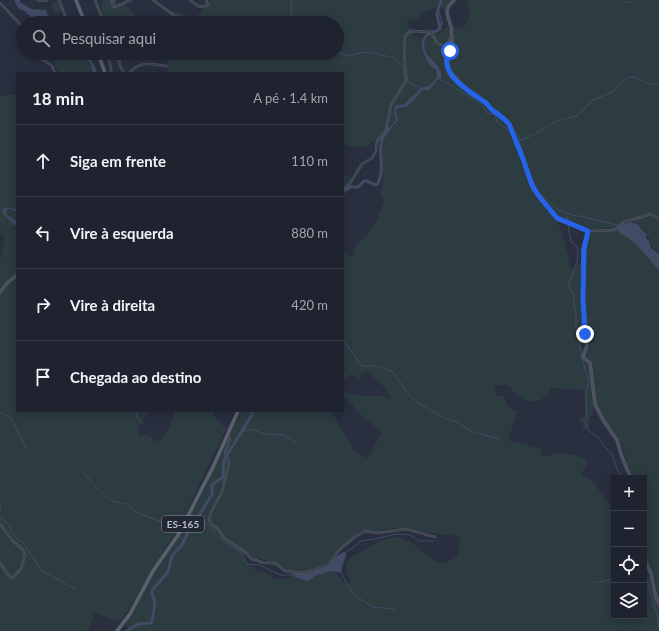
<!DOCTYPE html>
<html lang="pt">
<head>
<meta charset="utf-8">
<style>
  body { margin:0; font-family:Lato,sans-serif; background:#2c2f3b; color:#f1f3f6 }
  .controls { position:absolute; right:12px; bottom:12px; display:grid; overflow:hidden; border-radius:0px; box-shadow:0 2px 10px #0003 }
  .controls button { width:36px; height:36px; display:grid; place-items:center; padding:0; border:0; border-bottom:1px solid #3c404b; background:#1f232f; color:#f1f3f6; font:20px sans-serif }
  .stop { position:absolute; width:12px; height:12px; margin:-9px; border:3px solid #2563eb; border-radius:50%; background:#fff }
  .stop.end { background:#2563eb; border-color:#fff; box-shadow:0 1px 4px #0008 }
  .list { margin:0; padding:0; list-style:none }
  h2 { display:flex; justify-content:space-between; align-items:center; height:52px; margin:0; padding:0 16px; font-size:17px }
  h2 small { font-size:13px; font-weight:400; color:#a1a4aa }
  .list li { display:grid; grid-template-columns:26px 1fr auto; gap:12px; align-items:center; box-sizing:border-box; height:72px; padding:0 16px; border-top:1px solid #3c404b }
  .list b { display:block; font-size:15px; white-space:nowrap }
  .list em { font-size:13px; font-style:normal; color:#a1a4aa }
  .icon { flex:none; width:22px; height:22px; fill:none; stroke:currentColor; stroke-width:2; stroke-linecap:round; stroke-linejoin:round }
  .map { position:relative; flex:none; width:659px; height:631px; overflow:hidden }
  .search { position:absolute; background:#1f232f; box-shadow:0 2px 10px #0003; left:16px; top:16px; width:328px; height:44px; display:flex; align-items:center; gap:10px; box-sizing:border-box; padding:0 14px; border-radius:22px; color:#a1a4aa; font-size:15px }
  .panel { position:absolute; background:#1f232f; box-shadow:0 2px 10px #0003; left:16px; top:72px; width:328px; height:340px; border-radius:0px }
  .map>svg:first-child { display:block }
  .green { fill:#2c3c41; fill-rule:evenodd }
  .water { fill:#414b66 }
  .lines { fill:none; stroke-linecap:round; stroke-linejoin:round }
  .stream { stroke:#414b66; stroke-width:1 }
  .river { stroke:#414b66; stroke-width:3 }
  .street-casing { stroke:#585d69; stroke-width:2.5 }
  .secondary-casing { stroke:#585d69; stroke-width:3.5 }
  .primary-casing { stroke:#474b58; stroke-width:4 }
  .street { stroke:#3d424f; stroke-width:1.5 }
  .secondary { stroke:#4c5061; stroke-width:2.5 }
  .primary { stroke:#5b616f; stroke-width:3 }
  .route { stroke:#2563eb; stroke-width:5 }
  .labels { text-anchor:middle; stroke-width:3.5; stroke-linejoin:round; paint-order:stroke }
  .shield { fill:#222734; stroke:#8c909c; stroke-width:1 }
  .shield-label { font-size:10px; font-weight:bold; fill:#babdc9 }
</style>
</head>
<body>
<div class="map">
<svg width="659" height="631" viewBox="0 0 659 631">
  <rect width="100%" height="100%" fill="#292f3f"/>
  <g class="green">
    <path d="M102,0H110L113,7L123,2C128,9 133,10 136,18C128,20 105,30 102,16C100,11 102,5 102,0Z"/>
    <path d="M210,0H440L437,7L424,12L417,20L408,19L407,27L413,28V36L423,39C421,46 424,50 424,57L428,61L430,64L436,70L437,78L429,86L420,88C417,92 408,102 403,104C399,106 398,104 394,108L396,120L382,137L377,139L364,147L360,146L354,148L343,144V73H147V71L167,72L169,53H337V23H169C168,3 183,15 192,18L198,15Z"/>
    <polygon points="443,0 451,0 447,5 445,10 440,7"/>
    <path d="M466,0H659V253L651,246L650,239L646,236V232C633,222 634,215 617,228L636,242L659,269V603L657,597L655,579L644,556V478H633L618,436L606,424L595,402L592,370L586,355L587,346L584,245C589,229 595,233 609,231L610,228L595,229L587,228L556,216L547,205L544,198L535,191L533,187L509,124L470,91L449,70L446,62L452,41L450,24L459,29C471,26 471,10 466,0Z"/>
    <polygon points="58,1 62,11 55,14 51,4"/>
    <path d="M448,25L450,41L444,59L448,72L478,102L505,122L533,191L543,201L551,215L557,218L567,251L571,268L573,269L578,264H583L584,335L582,352L584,359L589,366L593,402L595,409L592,410L593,415L589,418L590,423L588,428L585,429L583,428V424L580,422L579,420L585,416L584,390L551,388L547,396L544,395L543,399C531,405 515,399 510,386C504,384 498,384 493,389L496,392V394L499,397L501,396H504L507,405L517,412L508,440L541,449V456C547,457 549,456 554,454C564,452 577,455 586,459L588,462L581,474L592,480L607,502L614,506V616H644V563L649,569L653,582L656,601L659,606V631H131L123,623L185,520L239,411H331L352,447L355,451L367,458C372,450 377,442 382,433L359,413L343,395V390L350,394H355L358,396H381L391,400C387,386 376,380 366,371L361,373L359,379L351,374L343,380V255L345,252L349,257L353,255L355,245C372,235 379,218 384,200L380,192L383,182L380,150L386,134L398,118L396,109L408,106L423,90H430L436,81L439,80L441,71C435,59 417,55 427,36L431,34H441V31L447,28ZM407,528L430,533L452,535L460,538L458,556L443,564C432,561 425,554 417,547C391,525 374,547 351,557C343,568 346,569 350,581L348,584C341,582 340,572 331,571L304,580L297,578L292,574L288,579H276L266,573L256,570L248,564L242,557L247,554C256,559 262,559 271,562C276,563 278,566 282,568C298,577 312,573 328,567L329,563L338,548L347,543L357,534L363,530L376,531L386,529Z"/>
    <path d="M44,53H56L58,55C67,49 86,53 91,63C92,66 92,70 93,73H59L55,66L54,59L47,57Z"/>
    <polygon points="14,94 17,97 17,208 14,209 6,207 2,210 4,216 10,218 15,223 17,223 17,228 8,230 0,228 0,96"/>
    <path d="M343,169L345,176L351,177C349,181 350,182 350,186C349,189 346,193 343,195Z"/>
    <polygon points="7,210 17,210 16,221 7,214"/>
    <polygon points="0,229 17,230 17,273 6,282 0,289 0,260 5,240 4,235 0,233"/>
    <path d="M17,276V411H148L140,425L138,426L139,436C147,434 151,435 156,442C168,438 171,421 175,411H213L214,416L226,429L183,519L127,612L119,622L94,613L92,621L87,631H0V292L3,288Z"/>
  </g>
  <g class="water">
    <polygon points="14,0 20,0 20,2 31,9 46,10 48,16 54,23 50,23 50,21 30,23 31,17 25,11 18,8"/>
    <path d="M440,0H443L439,10L443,24L438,32L427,36C415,58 445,61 441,78L436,81L430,90H423L408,106L396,109L398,120L389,131H387L396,120L394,111L395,106L404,104L417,92L420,88L429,86L437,78L436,70C435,68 432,68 431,66C425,60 417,42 426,34C433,28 440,33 441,20C437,12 436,8 440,0Z"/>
    <path d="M78,53H84C91,59 95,64 97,73H93L90,62Z"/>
    <path d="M6,207L14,209L17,208V211L8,209L6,212L7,215L16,221L17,216V223H14C10,217 3,218 2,210Z"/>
    <polygon points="630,222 637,224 646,234 646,238 649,241 651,248 659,254 659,270 636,244 631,241 629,238 624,236 617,231 620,226"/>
    <path d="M344,552L346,553C346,560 341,565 342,573L331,571L315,576L308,581L297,578L292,574L293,572L306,574L328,567L337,556Z"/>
  </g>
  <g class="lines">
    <g class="stream">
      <polyline points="290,0 292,5 291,17 299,23"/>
      <polyline points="623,0 625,2 630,3"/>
      <polyline points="337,52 349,56 360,53 370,52 394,58 402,65 404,69"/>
      <polyline points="406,73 409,83 422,88"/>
      <polyline points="440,79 482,104 487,113 495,115 497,122 510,131"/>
      <polyline points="515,132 519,137 519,141 524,158"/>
      <polyline points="519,141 537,133 555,122 578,115 593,100 612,92 628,77 634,77 648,83 659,85"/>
      <polyline points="530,175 537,190 558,210 576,216 580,216 617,225"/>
      <polyline points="567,214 568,221"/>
      <polyline points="568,225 571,241 578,248 577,262 568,286 574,295 574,305 576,312 576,327 585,370 589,381 586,391 587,417 585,422 588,430 601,440 603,445 611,453 621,478"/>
      <polyline points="343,340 362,366 377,366 393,372 409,395 418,403 447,419 457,422 473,432 500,439"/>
      <polyline points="136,411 137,418 143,423"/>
      <polyline points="0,412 11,418 26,448"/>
      <polyline points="242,432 245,430 254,430 264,434 284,435 296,442"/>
      <polyline points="84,473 94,485 108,498 113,501 127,504 135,512 168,524 177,534"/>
      <polyline points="0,502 0,511"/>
      <polyline points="0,516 4,521 9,525 15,537 23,543 41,570 75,589"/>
      <polyline points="199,516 211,528 219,538 241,553 247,564 260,565 280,575 293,575"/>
      <polyline points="179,536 184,542"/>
      <polyline points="345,553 361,541 374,539 396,534 410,535 419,541 434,541"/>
      <polyline points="644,569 657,614 659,628"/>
      <polyline points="341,573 354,595 373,607 394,609"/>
      <polyline points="644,580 649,588"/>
      <polyline points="593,583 610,580 614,576"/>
    </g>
    <g class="river">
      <polyline points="438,9 437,15 440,29"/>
      <path d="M343,192L350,187H358L364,181H367L375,185L378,184C379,180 381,176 381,172C383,155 375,144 389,129"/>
      <polyline points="10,218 14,223 17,223"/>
      <polyline points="127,631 138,624 150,623 152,622 155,602 152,594 152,590 168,572 172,556 182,545 191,527 199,516 212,494 212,485 223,477 224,460 250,418 253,411"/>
    </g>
    <g class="street-casing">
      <g id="street">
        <polyline points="38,0 42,1 47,0"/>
        <polyline points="59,0 68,23"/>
        <polyline points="95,0 104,23"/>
        <polyline points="111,0 114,7 131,0"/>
        <polyline points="153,0 185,23"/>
        <path d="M190,0C196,5 200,9 208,5L206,0"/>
        <polyline points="0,3 23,27"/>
        <polyline points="113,5 114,0"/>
        <polyline points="89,23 102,18"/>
        <polyline points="40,53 42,59 52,66 55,73"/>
        <polyline points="106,53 111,66 111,73"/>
        <polyline points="117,53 120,66 124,73"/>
        <path d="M118,60C137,54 149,50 169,57"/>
        <path d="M129,73C140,60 152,64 167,66"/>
        <polyline points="343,190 349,185 362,164 372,158 376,151 377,141 386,130 391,105 406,81 404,48 405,36 408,33 411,31 431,32 437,43 443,46 448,43 452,35"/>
        <polyline points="589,231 614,230 624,222 651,214 659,219"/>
        <polyline points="228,434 230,438 225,453 228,459 229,463 224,484 221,494 211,512 209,520 211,524 218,529 224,538 245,552 252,559 264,563 275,563 285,571 304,573 328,566 339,550 355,537 365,531 377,533 406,529 435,537"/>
        <polyline points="0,524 13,541 23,550 25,555 21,569 12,578 9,576 0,563"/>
      </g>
    </g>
    <g class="secondary-casing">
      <g id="secondary">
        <polyline points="454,0 448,7 447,13 451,27 452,41 446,60 450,72 470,93 485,102 494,112 502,117 509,124 523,159 533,189 554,215 560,220 588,231 583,249 583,300 587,345 583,357 590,363 595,404 603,420 617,440 622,457 631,478"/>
        <polyline points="0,292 7,283 17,275"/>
        <polyline points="644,559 651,573 656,598 659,604"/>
      </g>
    </g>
    <g class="primary-casing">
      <g id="primary">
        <polyline points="76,0 85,23"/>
        <polyline points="98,53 105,73"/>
        <polyline points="117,631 130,614 153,571 178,535 214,465 238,411"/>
      </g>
    </g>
    <use href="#street" class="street"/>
    <use href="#secondary" class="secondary"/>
    <use href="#primary" class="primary"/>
  </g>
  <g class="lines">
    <path class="route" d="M450,51C436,74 471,92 486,103C489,106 491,110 495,112C500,116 505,119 509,124L523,159L532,185L538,195L557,218L588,231L584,249L583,300L585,334"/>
  </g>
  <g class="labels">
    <rect class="shield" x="162" y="516" width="42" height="16" rx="3"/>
    <g class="shield-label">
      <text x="183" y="528">ES-165</text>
    </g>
  </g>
</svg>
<div class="controls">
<button>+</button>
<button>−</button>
<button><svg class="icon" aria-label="locate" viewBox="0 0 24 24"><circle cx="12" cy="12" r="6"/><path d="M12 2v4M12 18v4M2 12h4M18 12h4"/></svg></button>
<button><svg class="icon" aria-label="layers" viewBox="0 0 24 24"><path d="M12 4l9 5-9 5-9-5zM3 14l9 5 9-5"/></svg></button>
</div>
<div class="stop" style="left:450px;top:51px"></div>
<div class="stop end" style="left:585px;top:334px"></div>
<div class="search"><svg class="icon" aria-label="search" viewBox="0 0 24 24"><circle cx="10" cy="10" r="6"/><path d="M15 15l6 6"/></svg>Pesquisar aqui</div>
<section class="panel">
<h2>18 min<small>A pé · 1.4 km</small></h2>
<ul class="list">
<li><svg class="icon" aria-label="ahead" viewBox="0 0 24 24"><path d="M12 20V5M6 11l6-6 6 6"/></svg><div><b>Siga em frente</b></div><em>110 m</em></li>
<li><svg class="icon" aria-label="left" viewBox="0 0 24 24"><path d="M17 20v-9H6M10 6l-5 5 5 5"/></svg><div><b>Vire à esquerda</b></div><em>880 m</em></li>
<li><svg class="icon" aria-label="right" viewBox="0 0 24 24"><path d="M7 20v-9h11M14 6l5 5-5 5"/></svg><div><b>Vire à direita</b></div><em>420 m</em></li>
<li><svg class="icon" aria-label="arrive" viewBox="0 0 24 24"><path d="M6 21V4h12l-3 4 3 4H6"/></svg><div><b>Chegada ao destino</b></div></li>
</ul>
</section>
</div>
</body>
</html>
